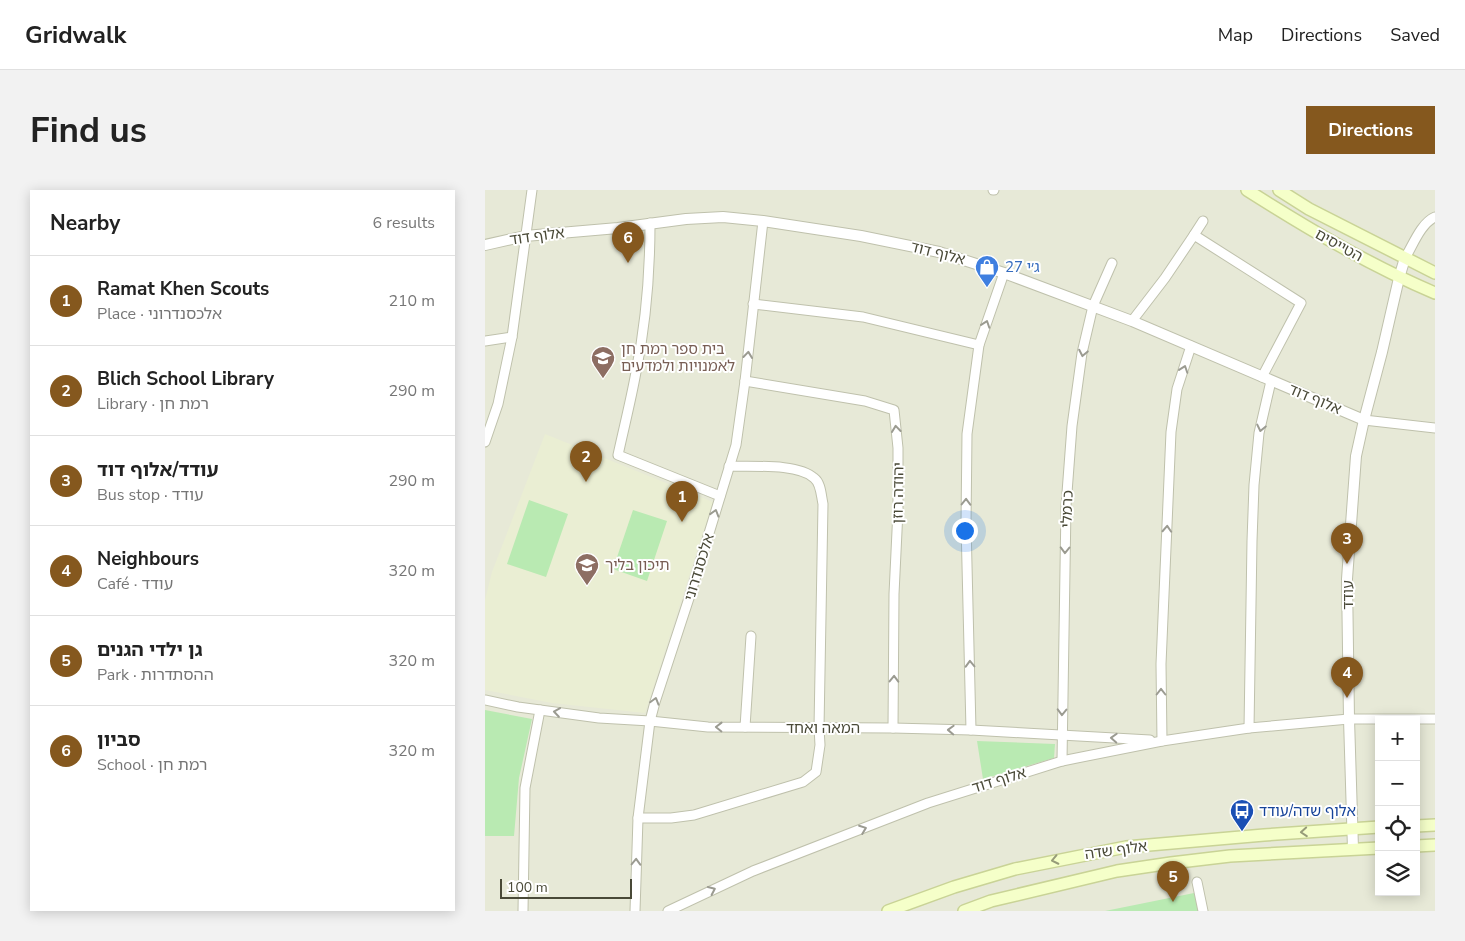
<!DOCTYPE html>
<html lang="en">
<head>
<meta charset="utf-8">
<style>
  body { margin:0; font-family:"Nunito Sans","Noto Sans Hebrew",sans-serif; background:#f2f2f2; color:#222 }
  .controls { position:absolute; right:15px; bottom:15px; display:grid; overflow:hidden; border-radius:0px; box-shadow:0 2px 12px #0003 }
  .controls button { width:45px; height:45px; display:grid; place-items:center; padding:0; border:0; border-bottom:1px solid #e0e0e0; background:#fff; color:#222; font:25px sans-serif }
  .scale { position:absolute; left:15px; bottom:12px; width:132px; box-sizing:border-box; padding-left:5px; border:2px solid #494937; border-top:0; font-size:14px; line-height:18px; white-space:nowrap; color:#494937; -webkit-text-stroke:4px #fff; paint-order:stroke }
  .you { position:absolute; left:479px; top:340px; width:18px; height:18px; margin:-12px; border:4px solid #fff; border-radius:50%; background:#1a73e8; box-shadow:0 0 0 8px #1a73e833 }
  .badge { display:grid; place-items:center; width:32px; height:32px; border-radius:50%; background:#85581e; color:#fff; font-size:16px; font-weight:700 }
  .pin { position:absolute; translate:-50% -41px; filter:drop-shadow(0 1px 2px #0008) }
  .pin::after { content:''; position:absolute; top:26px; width:18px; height:15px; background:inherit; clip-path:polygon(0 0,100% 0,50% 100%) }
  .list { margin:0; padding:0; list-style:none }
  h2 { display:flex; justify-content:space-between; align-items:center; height:65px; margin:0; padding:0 20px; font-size:21px }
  h2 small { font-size:16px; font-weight:400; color:#767676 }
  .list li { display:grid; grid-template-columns:32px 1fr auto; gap:15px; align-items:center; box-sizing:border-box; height:90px; padding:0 20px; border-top:1px solid #e0e0e0 }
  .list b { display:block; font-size:19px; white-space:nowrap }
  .list p { margin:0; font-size:16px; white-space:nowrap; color:#767676 }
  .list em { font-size:16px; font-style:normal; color:#767676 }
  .icon { flex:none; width:28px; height:28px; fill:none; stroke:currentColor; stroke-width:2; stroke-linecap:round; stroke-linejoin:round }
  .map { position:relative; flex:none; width:950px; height:721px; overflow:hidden; border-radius:0px }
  header { display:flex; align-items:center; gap:30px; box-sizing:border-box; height:70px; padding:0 25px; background:#fff; border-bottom:1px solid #e0e0e0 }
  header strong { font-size:24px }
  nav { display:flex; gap:28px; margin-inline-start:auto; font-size:18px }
  .intro { display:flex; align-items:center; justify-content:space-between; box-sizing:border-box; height:120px; padding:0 30px }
  h1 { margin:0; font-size:35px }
  .button { padding:12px 22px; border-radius:0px; background:#85581e; color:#fff; font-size:18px; font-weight:700 }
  main { display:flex; gap:30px; padding:0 30px }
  aside { flex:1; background:#fff; border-radius:0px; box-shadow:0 2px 12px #0003 }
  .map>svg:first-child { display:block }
  .residential { fill:#e7e9d7; fill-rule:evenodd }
  .education { fill:#eaeed3 }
  .green { fill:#b9eab2 }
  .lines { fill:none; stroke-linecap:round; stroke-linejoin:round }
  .minor-casing { stroke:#bfc1ac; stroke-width:11 }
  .tertiary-casing { stroke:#bfc1ac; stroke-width:12 }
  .secondary-casing { stroke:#c9d396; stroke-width:14 }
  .minor { stroke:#fff; stroke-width:9 }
  .tertiary { stroke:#fff; stroke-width:10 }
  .secondary { stroke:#f5ffc9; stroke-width:11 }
  .oneway { stroke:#9b9b91 }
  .oneway2 { stroke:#969b79 }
  .labels { text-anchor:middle; stroke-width:4; stroke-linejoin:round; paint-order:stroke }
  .street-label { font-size:15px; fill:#494937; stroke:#fff }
  .shop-label { font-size:15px; fill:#366cbe; stroke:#fff; text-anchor:start }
  .education-label { font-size:15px; fill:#785e54; stroke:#fff; text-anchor:start }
  .transit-label { font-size:15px; fill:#164399; stroke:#fff; text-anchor:start }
</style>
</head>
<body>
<header>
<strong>Gridwalk</strong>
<nav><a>Map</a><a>Directions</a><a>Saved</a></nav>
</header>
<div class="intro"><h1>Find us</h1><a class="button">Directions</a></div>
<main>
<aside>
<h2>Nearby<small>6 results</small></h2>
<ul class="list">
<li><span class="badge">1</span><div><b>Ramat Khen Scouts</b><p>Place · אלכסנדרוני</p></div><em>210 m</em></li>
<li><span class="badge">2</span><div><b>Blich School Library</b><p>Library · רמת חן</p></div><em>290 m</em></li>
<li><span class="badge">3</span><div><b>עודד/אלוף דוד</b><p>Bus stop · עודד</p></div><em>290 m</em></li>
<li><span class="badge">4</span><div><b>Neighbours</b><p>Café · עודד</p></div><em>320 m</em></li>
<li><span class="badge">5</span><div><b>גן ילדי הגנים</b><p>Park · ההסתדרות</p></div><em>320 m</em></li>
<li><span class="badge">6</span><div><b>סביון</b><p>School · רמת חן</p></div><em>320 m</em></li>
</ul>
</aside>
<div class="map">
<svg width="950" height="721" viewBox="0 0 950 721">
  <rect width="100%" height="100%" fill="#f4f5ea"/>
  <path class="residential" d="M0,0H950V721H0ZM894,530H931V702H894Z"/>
  <polygon class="education" points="60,244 228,312 160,523 67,513 0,500 0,410 7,382"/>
  <g class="green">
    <polygon points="44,310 83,324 61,387 22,374"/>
    <polygon points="148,320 182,331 162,391 128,379"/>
    <polygon points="0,520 47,529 34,588 29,646 0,646"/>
    <polygon points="492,551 570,554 569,568 498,589"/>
    <polygon points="709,703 715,721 620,721"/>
  </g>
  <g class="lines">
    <g class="minor-casing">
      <g id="minor">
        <polyline points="508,0 509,0"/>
        <path d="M165,33C165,83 161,133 151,182C146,210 139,237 133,265L235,306"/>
        <polyline points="709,45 718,31"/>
        <path d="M920,68C928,55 936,33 950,27"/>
        <polyline points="268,114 378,127 494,155"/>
        <polyline points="647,131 680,88 709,45 816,113 777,187"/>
        <polyline points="0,151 27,147"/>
        <polyline points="260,191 380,211 409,220 413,258 413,320 409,404 408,538"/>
        <polyline points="879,230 950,238"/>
        <polyline points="0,252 13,214 27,147 47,0"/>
        <polyline points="0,510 33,517 114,528 165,531 223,537 408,538 486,540 665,550"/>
        <polyline points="260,537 266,446"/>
        <polyline points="764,538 767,351 769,295 774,243 786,191"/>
        <polyline points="486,540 481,334 482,244 494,155 519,83"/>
        <polyline points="677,551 676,474 686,242 692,199 706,156"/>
        <polyline points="577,571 581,316 587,236 597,163 608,116 627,73"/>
        <path d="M153,628H186L209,625L318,592L331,582L335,555L334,538L338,314C336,305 336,293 329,288C313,273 266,277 244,276"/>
        <polyline points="712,692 718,721"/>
        <polyline points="38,721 40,598 55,520"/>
        <polyline points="150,721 153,628 165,531 170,512 206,402 251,255 260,191 278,31"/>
        <polyline points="183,721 268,681 443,613 577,571 677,551 764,538 864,529 950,529"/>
      </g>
    </g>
    <g class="tertiary-casing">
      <g id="tertiary">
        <polyline points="0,55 40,46 133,38 201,29 238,27 278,31 376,46 454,62 519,83 647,131 879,230"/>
        <polyline points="868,659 864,529 862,389 871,266 879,230 897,162 914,88 920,68"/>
      </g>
    </g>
    <g class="secondary-casing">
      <g id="secondary">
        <path d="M762,0C822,38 884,75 950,103"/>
        <polyline points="794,0 824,19 950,83"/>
        <polyline points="931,636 950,635"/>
        <polyline points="931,656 950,655"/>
        <polyline points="403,721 469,697 530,679 641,657 779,645 894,637"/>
        <polyline points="479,721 506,711 632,681 686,673 745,666 894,658"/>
      </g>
    </g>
    <use href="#minor" class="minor"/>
    <use href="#tertiary" class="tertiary"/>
    <use href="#secondary" class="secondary"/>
  </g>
  <defs><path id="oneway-chevron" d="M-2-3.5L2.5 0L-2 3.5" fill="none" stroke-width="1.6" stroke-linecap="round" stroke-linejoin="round" transform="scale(1.25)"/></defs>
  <g class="oneway">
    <use href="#oneway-chevron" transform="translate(501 134) rotate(-71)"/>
    <use href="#oneway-chevron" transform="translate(598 163) rotate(101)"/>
    <use href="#oneway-chevron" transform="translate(263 165) rotate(-84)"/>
    <use href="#oneway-chevron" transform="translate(699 179) rotate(-71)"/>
    <use href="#oneway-chevron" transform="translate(776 238) rotate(102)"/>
    <use href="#oneway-chevron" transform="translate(411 239) rotate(-96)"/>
    <use href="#oneway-chevron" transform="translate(481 312) rotate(-89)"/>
    <use href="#oneway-chevron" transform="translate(230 323) rotate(-73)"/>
    <use href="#oneway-chevron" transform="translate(682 339) rotate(-87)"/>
    <use href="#oneway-chevron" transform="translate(580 360) rotate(91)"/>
    <use href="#oneway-chevron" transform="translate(485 474) rotate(-92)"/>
    <use href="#oneway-chevron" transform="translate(409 489) rotate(-89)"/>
    <use href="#oneway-chevron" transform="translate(676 502) rotate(-90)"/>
    <use href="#oneway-chevron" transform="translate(170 511) rotate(-74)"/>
    <use href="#oneway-chevron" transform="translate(72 522) rotate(-172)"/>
    <use href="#oneway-chevron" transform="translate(577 522) rotate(91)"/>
    <use href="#oneway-chevron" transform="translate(234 537) rotate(-179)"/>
    <use href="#oneway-chevron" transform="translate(466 540) rotate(-178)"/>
    <use href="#oneway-chevron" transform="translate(629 548) rotate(-177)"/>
    <use href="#oneway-chevron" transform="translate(378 639) rotate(-21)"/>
    <use href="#oneway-chevron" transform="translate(151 672) rotate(-88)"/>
    <use href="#oneway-chevron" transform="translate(227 700) rotate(-25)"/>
  </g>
  <g class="oneway2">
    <use href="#oneway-chevron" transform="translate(819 642) rotate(176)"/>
    <use href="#oneway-chevron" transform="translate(570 670) rotate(168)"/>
  </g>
  <defs>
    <g id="shop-pin" transform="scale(1.25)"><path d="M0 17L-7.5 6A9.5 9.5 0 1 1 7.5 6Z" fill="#3f7fe0" stroke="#fff"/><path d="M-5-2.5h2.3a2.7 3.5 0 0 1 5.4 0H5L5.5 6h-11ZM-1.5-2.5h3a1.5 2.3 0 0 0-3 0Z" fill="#fff"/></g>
    <g id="school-pin" transform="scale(1.25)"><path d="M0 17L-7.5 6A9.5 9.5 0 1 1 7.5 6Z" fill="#8d6e63" stroke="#fff"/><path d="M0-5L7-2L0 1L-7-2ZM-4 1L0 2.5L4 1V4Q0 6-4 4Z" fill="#fff"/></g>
    <g id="bus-pin" transform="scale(1.25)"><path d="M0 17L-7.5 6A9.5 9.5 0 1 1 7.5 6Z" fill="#1a4fb4" stroke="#fff"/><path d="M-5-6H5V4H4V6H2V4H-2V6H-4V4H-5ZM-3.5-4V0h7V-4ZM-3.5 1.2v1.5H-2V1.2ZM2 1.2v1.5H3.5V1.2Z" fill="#fff"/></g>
  </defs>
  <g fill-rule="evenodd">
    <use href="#shop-pin" x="502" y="77"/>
    <use href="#school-pin" x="118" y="168"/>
    <use href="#school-pin" x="102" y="375"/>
    <use href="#bus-pin" x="757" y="621"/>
  </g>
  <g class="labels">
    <g class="street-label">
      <text transform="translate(52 46) rotate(-8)" y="5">אלוף דוד</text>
      <text transform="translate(854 55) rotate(29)" y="5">הטייסים</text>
      <text transform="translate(453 63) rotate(14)" y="5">אלוף דוד</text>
      <text transform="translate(830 209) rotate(23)" y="5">אלוף דוד</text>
      <text transform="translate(413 303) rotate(-89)" y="5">יהודה רוזן</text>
      <text transform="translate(582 319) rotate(-88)" y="5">כרמלי</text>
      <text transform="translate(214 377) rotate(-73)" y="5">אלכסנדרוני</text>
      <text transform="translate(863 405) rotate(-90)" y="5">עודד</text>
      <text x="338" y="543">המאה ואחד</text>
      <text transform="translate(514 590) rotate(-17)" y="5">אלוף דוד</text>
      <text transform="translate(631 660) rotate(-8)" y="5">אלוף שדה</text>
    </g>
    <g class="shop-label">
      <text x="520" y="82">ג׳י 27</text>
    </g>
    <g class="education-label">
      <text x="136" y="164">בית ספר רמת חן<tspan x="136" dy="17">לאמנויות ולמדעים</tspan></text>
      <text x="120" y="380">תיכון בליך</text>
    </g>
    <g class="transit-label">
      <text x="774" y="626">אלוף שדה/עודד</text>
    </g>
  </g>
</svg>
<div class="controls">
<button>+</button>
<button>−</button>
<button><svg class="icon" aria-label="locate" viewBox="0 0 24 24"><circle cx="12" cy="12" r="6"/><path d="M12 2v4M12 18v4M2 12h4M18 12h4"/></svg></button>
<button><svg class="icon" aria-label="layers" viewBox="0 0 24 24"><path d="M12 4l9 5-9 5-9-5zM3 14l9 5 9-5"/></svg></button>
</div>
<div class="scale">100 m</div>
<div class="you"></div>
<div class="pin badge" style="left:197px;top:332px">1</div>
<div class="pin badge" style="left:101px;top:292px">2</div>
<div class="pin badge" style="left:862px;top:374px">3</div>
<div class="pin badge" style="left:862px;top:508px">4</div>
<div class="pin badge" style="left:688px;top:712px">5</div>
<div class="pin badge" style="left:143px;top:73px">6</div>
</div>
</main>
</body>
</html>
